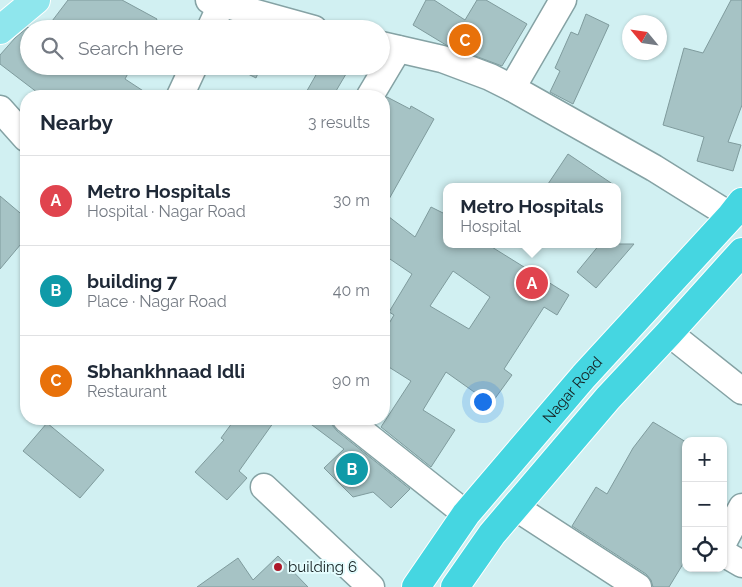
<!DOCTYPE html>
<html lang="en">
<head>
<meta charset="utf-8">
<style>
  body { margin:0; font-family:Raleway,sans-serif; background:#f6f6f7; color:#1f2937 }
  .controls { position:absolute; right:15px; bottom:15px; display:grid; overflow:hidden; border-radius:10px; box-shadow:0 1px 4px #0004 }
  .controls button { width:45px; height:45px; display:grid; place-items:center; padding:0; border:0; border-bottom:1px solid #e0e1e3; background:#fff; color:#1f2937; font:25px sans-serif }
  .compass { position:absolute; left:622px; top:15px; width:45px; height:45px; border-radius:50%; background:#fff; box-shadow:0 1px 4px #0004; rotate:299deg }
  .you { position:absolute; left:482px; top:401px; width:18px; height:18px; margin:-12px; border:4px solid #fff; border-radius:50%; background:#1a73e8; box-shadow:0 0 0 8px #1a73e833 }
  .badge { display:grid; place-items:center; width:32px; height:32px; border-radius:50%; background:#ea580c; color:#fff; font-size:16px; font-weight:700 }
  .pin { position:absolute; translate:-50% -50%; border:2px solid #fff; box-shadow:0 1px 5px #0006 }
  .popup { position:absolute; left:443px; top:183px; width:178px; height:65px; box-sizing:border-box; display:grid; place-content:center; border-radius:10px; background:#fff; filter:drop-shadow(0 1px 4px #0005); font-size:16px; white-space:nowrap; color:#747a83 }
  .popup b { font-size:19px; color:#1f2937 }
  .popup::after { content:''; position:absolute; left:50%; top:100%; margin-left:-10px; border:10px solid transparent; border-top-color:#fff }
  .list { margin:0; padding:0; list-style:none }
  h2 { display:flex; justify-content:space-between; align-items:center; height:65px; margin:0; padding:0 20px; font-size:21px }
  h2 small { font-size:16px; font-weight:400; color:#747a83 }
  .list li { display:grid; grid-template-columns:32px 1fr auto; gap:15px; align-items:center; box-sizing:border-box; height:90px; padding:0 20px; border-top:1px solid #e0e1e3 }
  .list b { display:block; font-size:19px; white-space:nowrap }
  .list p { margin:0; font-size:16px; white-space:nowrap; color:#747a83 }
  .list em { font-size:16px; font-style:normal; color:#747a83 }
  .icon { flex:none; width:28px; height:28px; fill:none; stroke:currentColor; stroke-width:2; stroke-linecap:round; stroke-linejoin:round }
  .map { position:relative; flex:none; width:742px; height:587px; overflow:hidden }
  .search { position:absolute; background:#fff; box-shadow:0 1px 4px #0004; left:20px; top:20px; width:370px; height:55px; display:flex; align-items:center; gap:12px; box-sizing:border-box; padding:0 18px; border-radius:28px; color:#747a83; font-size:19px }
  .panel { position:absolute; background:#fff; box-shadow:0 1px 4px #0004; left:20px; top:90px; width:370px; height:335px; border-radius:20px }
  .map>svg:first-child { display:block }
  .building { fill:#a6c3c5; stroke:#7f9b9d; fill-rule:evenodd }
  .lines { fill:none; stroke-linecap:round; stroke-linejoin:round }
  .street-casing { stroke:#85a2a4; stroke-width:29 }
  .primary-casing { stroke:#fff; stroke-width:30 }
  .highway-casing { stroke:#fff; stroke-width:30 }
  .street { stroke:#fff; stroke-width:26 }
  .primary { stroke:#8fe6ed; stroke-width:28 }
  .highway { stroke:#45d6e1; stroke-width:28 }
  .poi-dot { fill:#ad1829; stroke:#e3fcfd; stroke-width:2 }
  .labels { text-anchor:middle; stroke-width:4; stroke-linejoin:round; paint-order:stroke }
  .street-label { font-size:15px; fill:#152021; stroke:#e3fcfd }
  .poi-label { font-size:15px; fill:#152021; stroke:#e3fcfd; text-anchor:start }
</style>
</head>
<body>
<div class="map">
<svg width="742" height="587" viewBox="0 0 742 587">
  <rect width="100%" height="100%" fill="#d1f0f2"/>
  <g class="building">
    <polygon points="68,0 122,0 157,19 152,29 46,29"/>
    <polygon points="426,0 434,0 465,20 477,0 486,0 527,24 502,66 446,45 413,25"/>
    <polygon points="731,0 742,0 742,105 728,142 741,145 733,171 697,161 704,137 663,125 684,48 703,53"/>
    <polygon points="586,14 609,25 573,104 550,92 560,71 555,68 571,32 578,35"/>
    <polygon points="28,27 30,29 29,66 132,66 125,79 151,96 42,96 0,64 0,55 15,38"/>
    <polygon points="232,66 261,66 256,78"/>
    <polygon points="321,66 333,66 346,74 333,96 304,96"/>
    <polygon points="387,97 410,109 411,106 434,119 384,208 384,102"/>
    <polygon points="568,154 617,187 546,187"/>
    <polygon points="0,196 26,218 26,238 0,269"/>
    <path d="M431,207L447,215V244H487L569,295L557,315L544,307L504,369L512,375L491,404L446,372L423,410L455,430L431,467L381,427L411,381L384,364V332L394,315L389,312L412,274L384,255V213L415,237ZM453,271L490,297L469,329L430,306Z"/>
    <polygon points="600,244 634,244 596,288 577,272"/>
    <polygon points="235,419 276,419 239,471 247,478 227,500 195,472 224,440 221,438"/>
    <polygon points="304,419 331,419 332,425 337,431 410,489 391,508 373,492 353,497 324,468 344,449"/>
    <polygon points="653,422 686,442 686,559 669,587 653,587 651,580 646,574 572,526 596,487 607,494 633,448"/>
    <polygon points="47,423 104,470 80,498 23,451"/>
    <polygon points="278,556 308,587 197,587 238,558 253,580"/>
  </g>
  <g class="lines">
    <g class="street-casing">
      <g id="street">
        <polyline points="209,0 314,29"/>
        <polyline points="210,29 222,3"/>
        <polyline points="381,45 442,59 490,77 512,88 654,168 731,216"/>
        <polyline points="512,88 563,0"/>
        <polyline points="180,96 194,66"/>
        <polyline points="370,96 398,49"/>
        <polyline points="0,109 26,138"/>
        <polyline points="669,333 742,391"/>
        <polyline points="346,419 466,514"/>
        <polyline points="264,487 371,587"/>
        <polyline points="515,507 638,587"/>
        <polyline points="723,543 742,507"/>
        <polyline points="723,553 742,564"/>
      </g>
    </g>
    <g class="primary-casing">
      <polyline id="primary" points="0,30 36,0"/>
    </g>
    <g class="highway-casing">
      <g id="highway">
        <path id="s1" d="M416,587L466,514L584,376L731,216L742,202"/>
        <polyline points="455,587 492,534 608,398 669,333 742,252"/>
      </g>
    </g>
    <use href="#street" class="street"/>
    <use href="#primary" class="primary"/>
    <use href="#highway" class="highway"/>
  </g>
  <circle class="poi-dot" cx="278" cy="567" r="5"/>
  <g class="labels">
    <g class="street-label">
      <text dy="5" stroke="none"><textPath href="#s1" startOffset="252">Nagar Road</textPath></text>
    </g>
    <g class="poi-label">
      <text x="288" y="572">building 6</text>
    </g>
  </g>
</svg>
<div class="controls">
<button>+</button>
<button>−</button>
<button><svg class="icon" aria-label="locate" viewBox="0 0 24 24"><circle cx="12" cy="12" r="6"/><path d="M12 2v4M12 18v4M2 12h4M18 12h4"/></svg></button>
</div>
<svg class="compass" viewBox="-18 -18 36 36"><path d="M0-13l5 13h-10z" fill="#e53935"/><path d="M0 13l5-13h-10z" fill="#747a83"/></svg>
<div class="you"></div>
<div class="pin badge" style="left:532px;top:283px;background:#e0444e">A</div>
<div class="popup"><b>Metro Hospitals</b>Hospital</div>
<div class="pin badge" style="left:352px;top:469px;background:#0f9aa8">B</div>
<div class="pin badge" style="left:465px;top:40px;background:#e8710a">C</div>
<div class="search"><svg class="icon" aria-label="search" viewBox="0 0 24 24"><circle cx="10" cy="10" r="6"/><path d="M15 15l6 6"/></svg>Search here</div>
<section class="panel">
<h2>Nearby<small>3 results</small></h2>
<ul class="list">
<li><span class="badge" style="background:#e0444e">A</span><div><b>Metro Hospitals</b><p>Hospital · Nagar Road</p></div><em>30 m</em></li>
<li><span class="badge" style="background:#0f9aa8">B</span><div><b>building 7</b><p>Place · Nagar Road</p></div><em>40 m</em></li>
<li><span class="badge" style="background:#e8710a">C</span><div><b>Sbhankhnaad Idli</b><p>Restaurant</p></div><em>90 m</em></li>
</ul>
</section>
</div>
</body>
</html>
